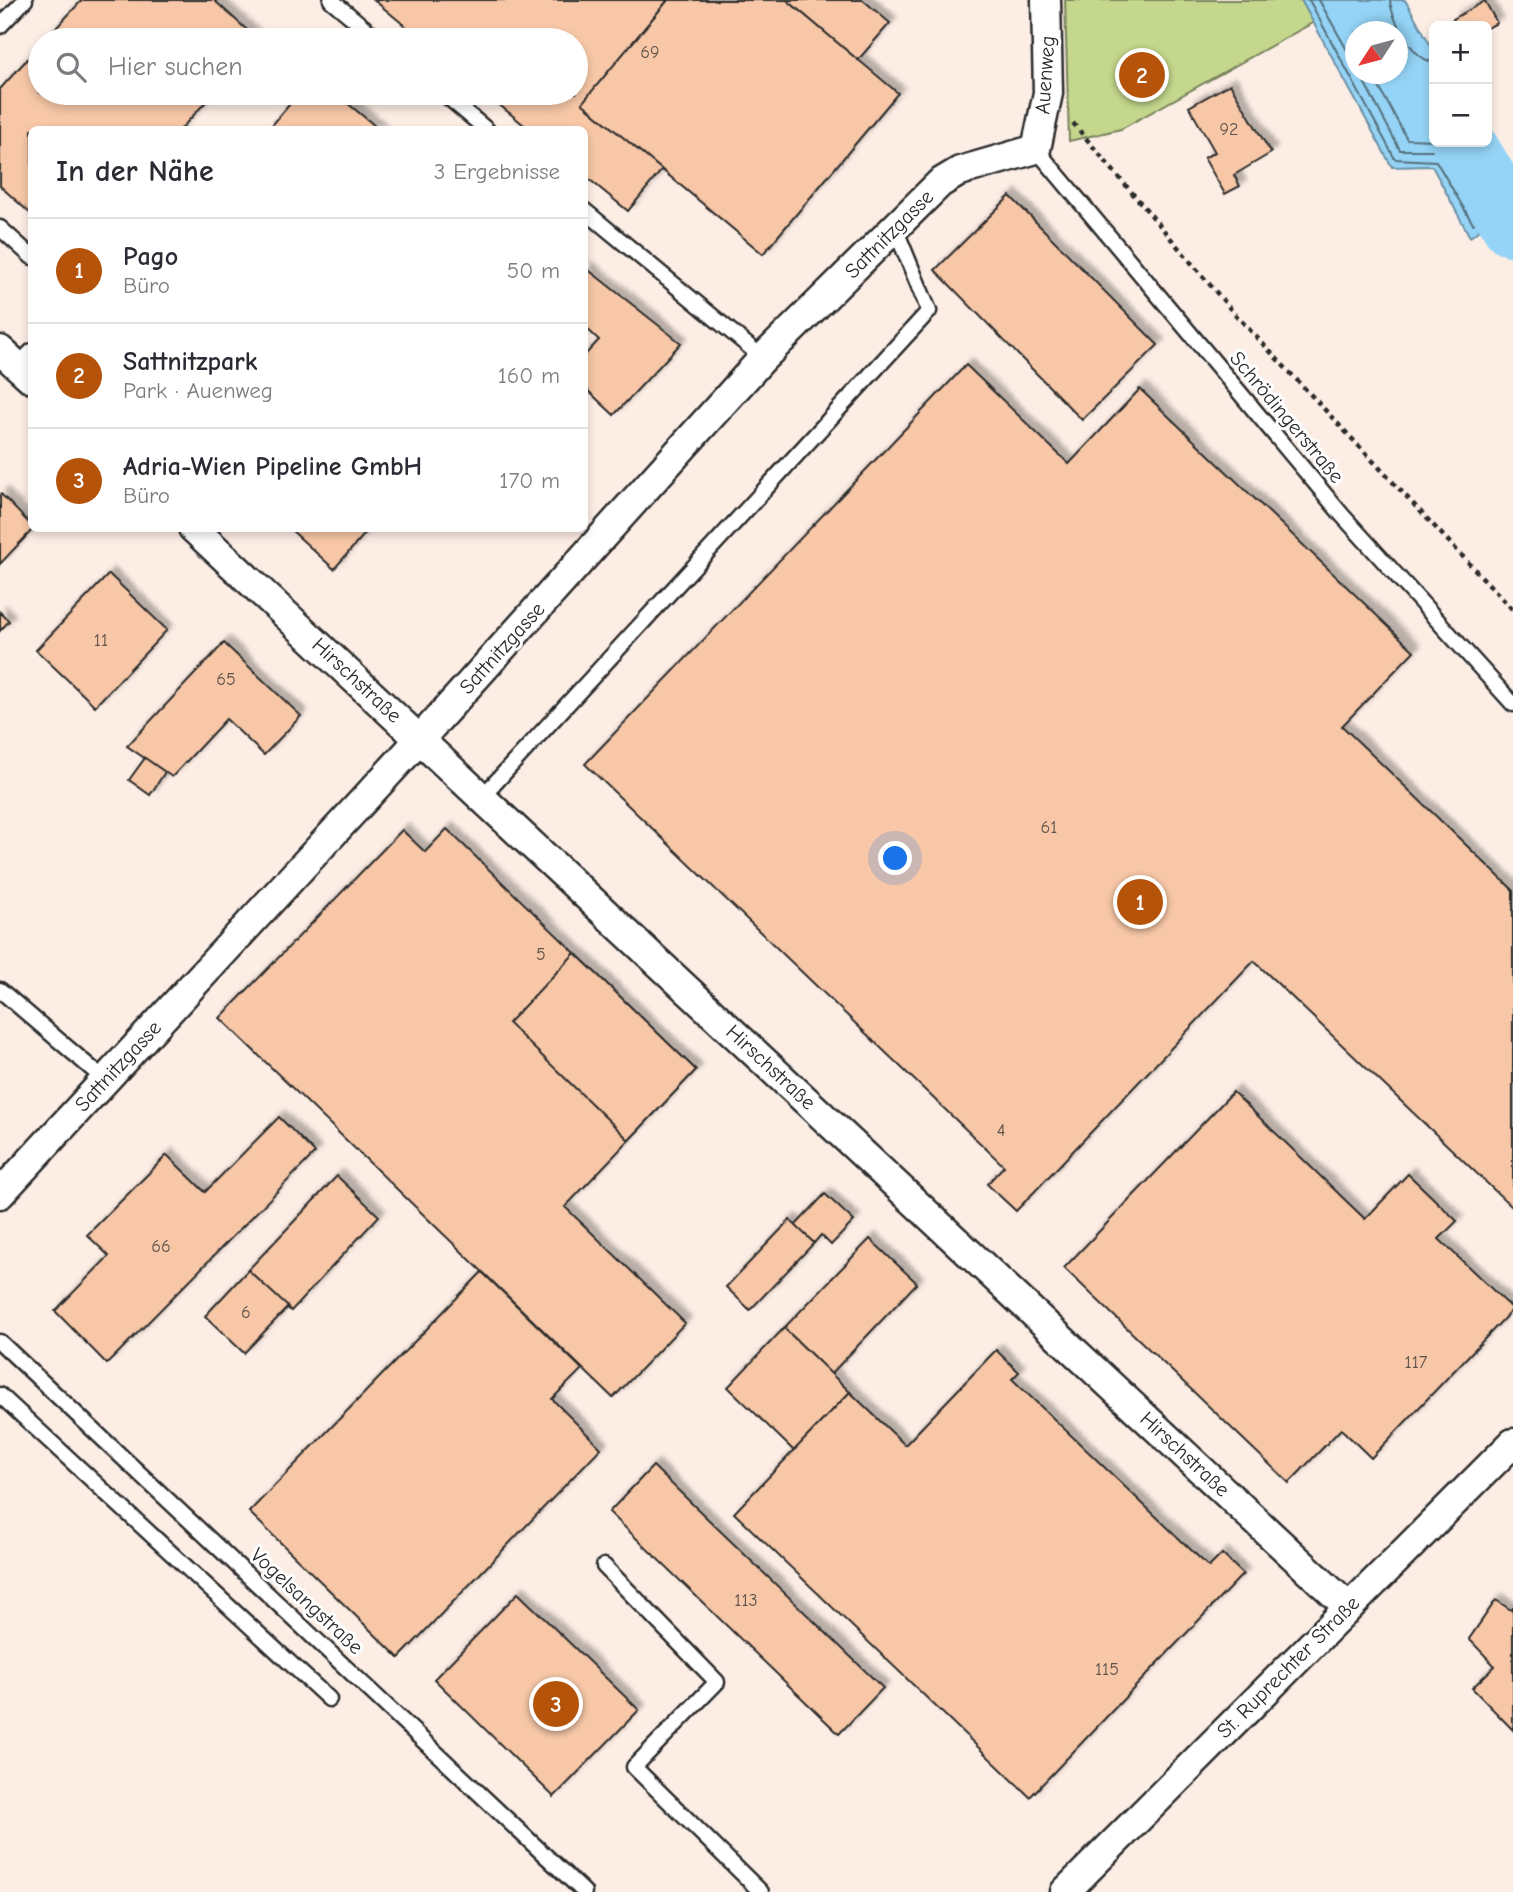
<!DOCTYPE html>
<html lang="de">
<head>
<meta charset="utf-8">
<style>
  body { margin:0; font-family:"Comic Neue",sans-serif; background:#f2f2f3; color:#2b2b33 }
  .controls { position:absolute; right:21px; top:21px; display:grid; overflow:hidden; border-radius:10px; box-shadow:0 4px 10px #0003 }
  .controls button { width:63px; height:63px; display:grid; place-items:center; padding:0; border:0; border-bottom:2px solid #e1e1e2; background:#fff; color:#2b2b33; font:35px sans-serif }
  .compass { position:absolute; left:1345px; top:21px; width:63px; height:63px; border-radius:50%; background:#fff; box-shadow:0 4px 10px #0003; rotate:234deg }
  .you { position:absolute; left:896px; top:859px; width:24px; height:24px; margin:-18px; border:5px solid #fff; border-radius:50%; background:#1a73e8; box-shadow:0 0 0 10px #1a73e833 }
  .badge { display:grid; place-items:center; width:46px; height:46px; border-radius:50%; background:#b45309; color:#fff; font-size:23px; font-weight:700 }
  .pin { position:absolute; translate:-50% -50%; border:4px solid #fff; box-shadow:0 2px 7px #0006 }
  .list { margin:0; padding:0; list-style:none }
  h2 { display:flex; justify-content:space-between; align-items:center; height:91px; margin:0; padding:0 28px; font-size:30px }
  h2 small { font-size:23px; font-weight:400; color:#7c7c81 }
  .list li { display:grid; grid-template-columns:46px 1fr auto; gap:21px; align-items:center; box-sizing:border-box; height:105px; padding:0 28px; border-top:2px solid #e1e1e2 }
  .list b { display:block; font-size:26px; white-space:nowrap }
  .list p { margin:0; font-size:23px; white-space:nowrap; color:#7c7c81 }
  .list em { font-size:23px; font-style:normal; color:#7c7c81 }
  .icon { flex:none; width:38px; height:38px; fill:none; stroke:currentColor; stroke-width:2; stroke-linecap:round; stroke-linejoin:round }
  .map { position:relative; flex:none; width:1513px; height:1892px; overflow:hidden }
  .search { position:absolute; background:#fff; box-shadow:0 4px 10px #0003; left:28px; top:28px; width:560px; height:77px; display:flex; align-items:center; gap:18px; box-sizing:border-box; padding:0 24px; border-radius:38px; color:#7c7c81; font-size:26px }
  .panel { position:absolute; background:#fff; box-shadow:0 4px 10px #0003; left:28px; top:126px; width:560px; height:406px; border-radius:10px }
  .map>svg:first-child { display:block }
  .green { fill:#c4d78c; stroke:#78815c; stroke-width:2 }
  .water { fill:#95d4f6; stroke:#6b90a5; stroke-width:2; fill-rule:evenodd }
  .lines { fill:none; stroke-linecap:round; stroke-linejoin:round }
  .shore { stroke:#556f7c; stroke-width:2 }
  .river { stroke:#95d4f6; stroke-width:63 }
  .building { fill:#f7c7a7; stroke:#2b2b2b; stroke-width:2; filter:url(#shadow) }
  .service-casing { stroke:#2b2b2b; stroke-width:19 }
  .minor-casing { stroke:#2b2b2b; stroke-width:33 }
  .path { stroke:#2b2b2b; stroke-width:4.5; stroke-dasharray:5 5; stroke-linecap:butt }
  .service { stroke:#fff; stroke-width:14 }
  .minor { stroke:#fff; stroke-width:28 }
  .labels { text-anchor:middle; stroke-width:6; stroke-linejoin:round; paint-order:stroke }
  .number-label { font-size:18px; fill:#5e524a }
  .street-label { font-size:21px; fill:#2b2b2b; stroke:#fff }
</style>
</head>
<body>
<div class="map">
<svg width="1513" height="1892" viewBox="0 0 1513 1892">
  <defs>
    <filter id="shadow"><feDropShadow dx="6" dy="-6" stdDeviation="2" flood-color="#0004"/></filter>
  </defs>
  <rect width="100%" height="100%" fill="#fdeee5"/>
  <filter id="ink" filterUnits="userSpaceOnUse"><feTurbulence type="fractalNoise" baseFrequency=".0143" numOctaves="2"/><feDisplacementMap in="SourceGraphic" scale="14" xChannelSelector="R" yChannelSelector="G"/><feConvolveMatrix kernelMatrix="1 2 1 2 8 2 1 2 1" color-interpolation-filters="sRGB"/></filter>
  <g filter="url(#ink)">
    <polygon class="green" points="1065,0 1301,0 1314,22 1121,129 1069,141"/>
    <path class="water" d="M1301,0H1405L1434,51V142H1487V135L1513,176V204L1470,237L1432,166L1392,167ZM1356,32H1398V74H1356Z"/>
    <g class="lines">
      <g class="shore">
        <polyline points="1309,0 1395,159 1436,161 1473,224 1513,199"/>
        <polyline points="1319,0 1356,66"/>
        <path d="M1390,0C1391,19 1414,61 1434,62"/>
        <polyline points="1360,74 1400,150 1433,150 1442,154 1477,211 1505,189 1473,142"/>
        <polyline points="1372,74 1407,139 1434,140"/>
        <polyline points="1442,142 1454,153 1477,194 1481,195 1488,187 1462,142"/>
      </g>
      <polyline class="river" points="1463,142 1513,225"/>
    </g>
    <g class="building">
      <polygon points="82,0 214,0 258,40 45,40"/>
      <polygon points="374,0 668,0 586,99 666,165 628,211 584,175 584,130 530,130 485,93 576,93 576,40 422,40"/>
      <polygon points="668,0 787,0 898,93 763,254 582,103"/>
      <polygon points="787,0 863,0 890,23 858,60"/>
      <polygon points="1485,1 1497,23 1487,28 1458,26 1453,19"/>
      <polygon points="40,45 40,93 214,93 180,130 32,130 32,215 0,186 0,89"/>
      <polygon points="1230,84 1271,153 1234,175 1240,186 1225,194 1204,158 1215,152 1189,107"/>
      <polygon points="299,93 335,93 380,130 268,130"/>
      <polygon points="1010,196 1158,345 1082,420 935,270"/>
      <polygon points="586,268 681,343 614,415 584,387 584,356 599,340 584,326"/>
      <polygon points="966,365 1069,464 1140,389 1414,651 1342,726 1513,890 1513,1208 1254,961 1016,1211 987,1184 1004,1166 585,764"/>
      <polygon points="1,494 34,528 0,564 0,496"/>
      <polygon points="289,528 370,528 334,569"/>
      <polygon points="109,574 167,630 95,706 36,650"/>
      <polygon points="0,612 9,621 0,631"/>
      <polygon points="224,643 301,716 264,755 226,719 172,777 127,746"/>
      <polygon points="145,758 165,772 150,795 129,780"/>
      <polygon points="447,829 696,1070 565,1207 685,1323 613,1398 220,1018 402,830 425,852"/>
      <polygon points="575,953 696,1070 629,1140 508,1023"/>
      <polygon points="1233,1092 1365,1219 1408,1174 1457,1221 1439,1239 1513,1309 1371,1458 1341,1429 1289,1483 1064,1268"/>
      <polygon points="279,1117 315,1153 107,1364 55,1311 109,1256 87,1235 167,1155 205,1192"/>
      <polygon points="337,1176 379,1216 291,1311 248,1270"/>
      <polygon points="825,1194 854,1221 831,1245 821,1235 814,1243 795,1226"/>
      <polygon points="790,1220 814,1243 750,1310 726,1287"/>
      <polygon points="870,1239 917,1283 831,1374 784,1328"/>
      <polygon points="248,1270 288,1307 244,1353 205,1316"/>
      <polygon points="482,1272 582,1369 552,1399 601,1448 399,1658 249,1512"/>
      <polygon points="784,1328 850,1392 794,1451 728,1387"/>
      <polygon points="996,1350 1019,1372 1012,1379 1209,1567 1222,1554 1243,1574 1030,1797 734,1513 850,1392 905,1445"/>
      <polygon points="653,1466 883,1688 839,1734 609,1512"/>
      <polygon points="518,1593 639,1710 554,1797 434,1679"/>
      <polygon points="1496,1600 1511,1610 1513,1608 1513,1730 1472,1688 1495,1666 1469,1639"/>
    </g>
    <g class="lines">
      <g class="service-casing">
        <g id="service">
          <polyline points="331,0 379,40"/>
          <polyline points="0,26 25,0"/>
          <polyline points="443,93 487,130"/>
          <polyline points="1036,149 1342,515 1513,704"/>
          <polyline points="584,210 763,358"/>
          <polyline points="0,228 32,257"/>
          <polyline points="17,366 32,351"/>
          <polyline points="482,797 929,311 895,228"/>
          <polyline points="0,990 105,1080"/>
          <polyline points="0,1342 584,1892"/>
          <polyline points="0,1395 329,1699"/>
          <polyline points="604,1566 717,1682 634,1767 761,1892"/>
        </g>
      </g>
      <g class="minor-casing">
        <g id="minor">
          <polyline points="0,350 32,379"/>
          <polyline points="193,528 1348,1607"/>
          <polyline points="0,1194 420,739 763,358 940,183 960,171 1036,149 1048,93 1046,0"/>
          <polyline points="1065,1892 1513,1443"/>
        </g>
      </g>
      <polyline class="path" points="1073,123 1233,312 1513,610"/>
      <use href="#service" class="service"/>
      <use href="#minor" class="minor"/>
    </g>
  </g>
  <g class="labels">
    <g class="number-label">
      <text x="650" y="58">69</text>
      <text x="1229" y="135">92</text>
      <text x="101" y="646">11</text>
      <text x="226" y="685">65</text>
      <text x="1049" y="833">61</text>
      <text x="541" y="960">5</text>
      <text x="1001" y="1136">4</text>
      <text x="161" y="1252">66</text>
      <text x="246" y="1318">6</text>
      <text x="1416" y="1368">117</text>
      <text x="746" y="1606">113</text>
      <text x="1107" y="1675">115</text>
    </g>
    <g class="street-label">
      <text transform="translate(1045 75) rotate(-86)" y="7">Auenweg</text>
      <text transform="translate(889 234) rotate(-45)" y="7">Sattnitzgasse</text>
      <text transform="translate(1287 417) rotate(50)" y="7">Schrödingerstraße</text>
      <text transform="translate(502 648) rotate(-48)" y="7">Sattnitzgasse</text>
      <text transform="translate(357 680) rotate(43)" y="7">Hirschstraße</text>
      <text transform="translate(118 1066) rotate(-47)" y="7">Sattnitzgasse</text>
      <text transform="translate(771 1067) rotate(43)" y="7">Hirschstraße</text>
      <text transform="translate(1185 1454) rotate(43)" y="7">Hirschstraße</text>
      <text transform="translate(307 1601) rotate(43)" y="7">Vogelsangstraße</text>
      <text transform="translate(1288 1667) rotate(-45)" y="7">St. Ruprechter Straße</text>
    </g>
  </g>
</svg>
<div class="controls">
<button>+</button>
<button>−</button>
</div>
<svg class="compass" viewBox="-18 -18 36 36"><path d="M0-13l5 13h-10z" fill="#e53935"/><path d="M0 13l5-13h-10z" fill="#7c7c81"/></svg>
<div class="you"></div>
<div class="pin badge" style="left:1140px;top:902px">1</div>
<div class="pin badge" style="left:1142px;top:75px">2</div>
<div class="pin badge" style="left:556px;top:1704px">3</div>
<div class="search"><svg class="icon" aria-label="search" viewBox="0 0 24 24"><circle cx="10" cy="10" r="6"/><path d="M15 15l6 6"/></svg>Hier suchen</div>
<section class="panel">
<h2>In der Nähe<small>3 Ergebnisse</small></h2>
<ul class="list">
<li><span class="badge">1</span><div><b>Pago</b><p>Büro</p></div><em>50 m</em></li>
<li><span class="badge">2</span><div><b>Sattnitzpark</b><p>Park · Auenweg</p></div><em>160 m</em></li>
<li><span class="badge">3</span><div><b>Adria-Wien Pipeline GmbH</b><p>Büro</p></div><em>170 m</em></li>
</ul>
</section>
</div>
</body>
</html>
